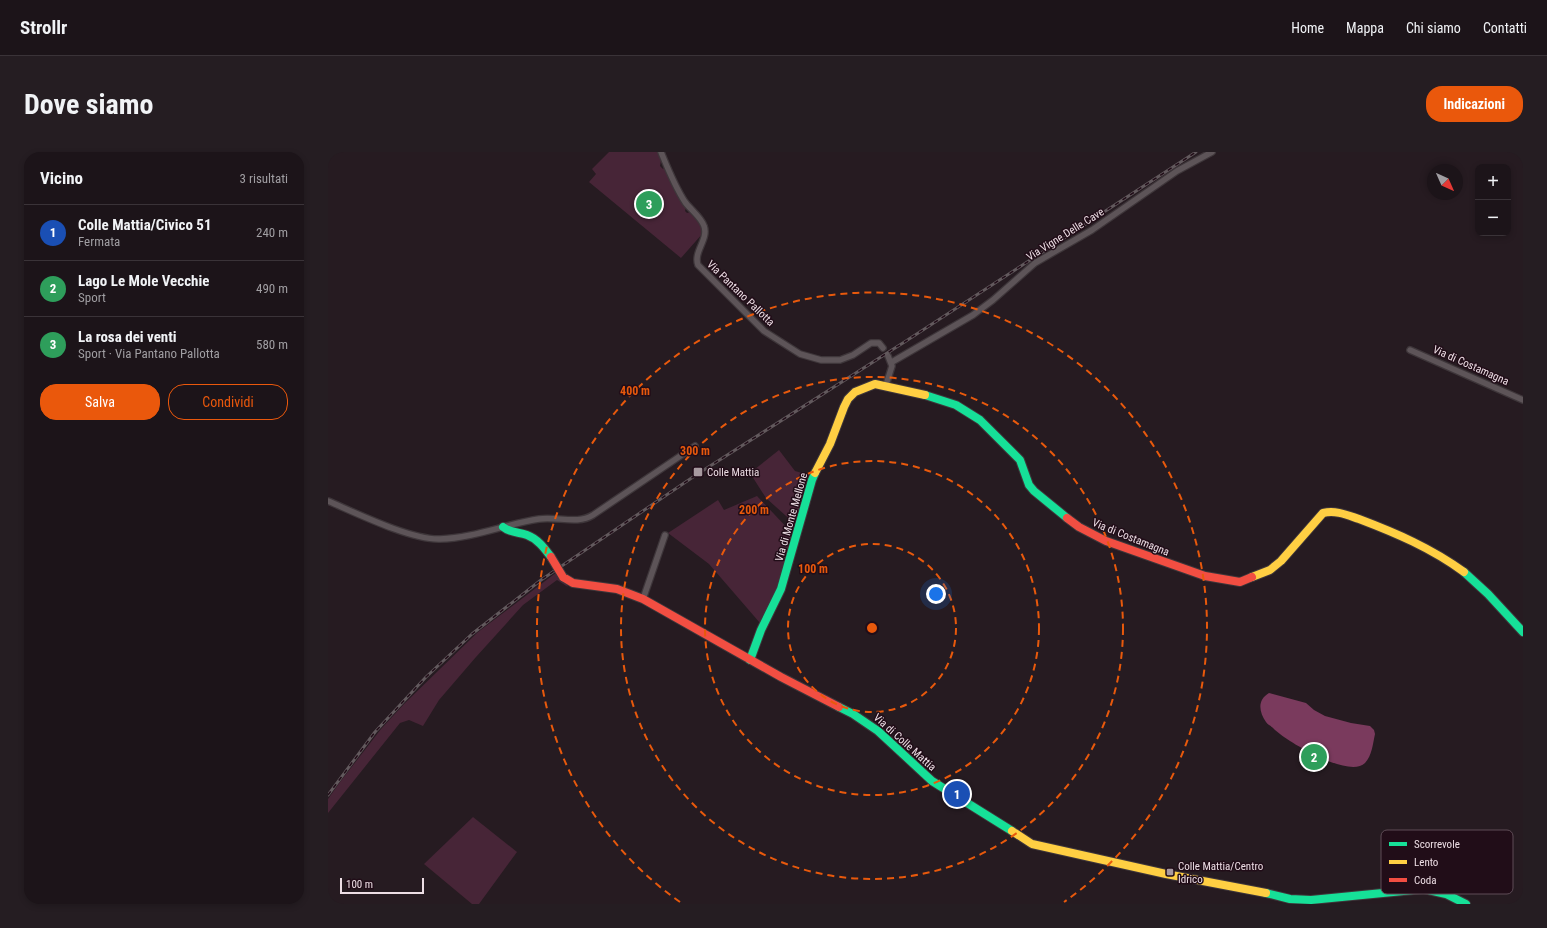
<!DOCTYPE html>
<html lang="it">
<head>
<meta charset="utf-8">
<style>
  body { margin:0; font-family:"Roboto Condensed",sans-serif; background:#251d22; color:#f1f3f6 }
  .controls { position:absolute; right:12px; top:12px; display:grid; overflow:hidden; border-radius:8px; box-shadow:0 2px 6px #0003 }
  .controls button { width:36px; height:36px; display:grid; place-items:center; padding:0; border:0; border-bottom:1px solid #3a3338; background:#1c1419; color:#f1f3f6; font:20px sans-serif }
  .compass { position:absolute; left:1099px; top:12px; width:36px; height:36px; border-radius:50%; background:#1c1419; box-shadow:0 2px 6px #0003; rotate:135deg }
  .scale { position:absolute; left:12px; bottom:10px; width:84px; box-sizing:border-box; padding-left:4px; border:2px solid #eddee5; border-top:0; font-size:11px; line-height:14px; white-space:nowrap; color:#eddee5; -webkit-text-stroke:3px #210d18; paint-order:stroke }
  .you { position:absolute; left:608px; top:442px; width:14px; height:14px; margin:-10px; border:3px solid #fff; border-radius:50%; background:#1a73e8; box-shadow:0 0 0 6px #1a73e833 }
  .badge { display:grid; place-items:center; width:26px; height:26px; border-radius:50%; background:#ea580c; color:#fff; font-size:13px; font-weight:700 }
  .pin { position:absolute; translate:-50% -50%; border:2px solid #fff; box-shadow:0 1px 4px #0006 }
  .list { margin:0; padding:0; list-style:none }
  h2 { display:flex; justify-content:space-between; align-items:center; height:52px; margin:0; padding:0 16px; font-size:17px }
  h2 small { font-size:13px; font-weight:400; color:#a09ea2 }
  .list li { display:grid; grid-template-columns:26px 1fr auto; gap:12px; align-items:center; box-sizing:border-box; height:56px; padding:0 16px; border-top:1px solid #3a3338 }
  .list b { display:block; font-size:15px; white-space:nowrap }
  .list p { margin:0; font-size:13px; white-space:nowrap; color:#a09ea2 }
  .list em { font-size:13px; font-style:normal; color:#a09ea2 }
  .actions { display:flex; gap:8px; padding:12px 16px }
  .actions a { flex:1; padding:9px 0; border:1px solid #ea580c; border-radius:16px; text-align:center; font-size:14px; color:#ea580c }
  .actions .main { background:#ea580c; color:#fff }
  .map { position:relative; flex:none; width:1195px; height:752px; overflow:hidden; border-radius:16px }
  header { display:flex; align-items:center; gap:24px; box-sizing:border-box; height:56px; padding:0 20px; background:#1c1419; border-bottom:1px solid #3a3338 }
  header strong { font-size:19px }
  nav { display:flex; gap:22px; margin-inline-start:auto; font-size:14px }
  .intro { display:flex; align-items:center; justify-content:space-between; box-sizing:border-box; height:96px; padding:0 24px }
  h1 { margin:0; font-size:28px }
  .button { padding:10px 18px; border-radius:16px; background:#ea580c; color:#fff; font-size:14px; font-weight:700 }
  main { display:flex; gap:24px; padding:0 24px }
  aside { flex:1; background:#1c1419; border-radius:16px; box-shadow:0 2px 6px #0003 }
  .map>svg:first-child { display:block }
  .green { fill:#472537 }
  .water { fill:#7a3a5d }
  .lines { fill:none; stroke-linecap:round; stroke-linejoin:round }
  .street-casing { stroke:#3e363a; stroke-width:8 }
  .fast-casing { stroke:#3e363a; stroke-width:10 }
  .slow-casing { stroke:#3e363a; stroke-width:10 }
  .jam-casing { stroke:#3e363a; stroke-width:10 }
  .street { stroke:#5d5458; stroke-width:5.5 }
  .fast { stroke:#16e098; stroke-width:8 }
  .slow { stroke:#ffcf43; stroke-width:8 }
  .jam { stroke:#f24e42; stroke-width:8 }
  .rail-casing { stroke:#62595d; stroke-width:3 }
  .rail { stroke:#210d18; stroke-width:1.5; stroke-dasharray:4.5; stroke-linecap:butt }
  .jam-bridge-casing { stroke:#3e363a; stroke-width:10; stroke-linecap:butt }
  .jam-bridge { stroke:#f24e42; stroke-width:8 }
  .ring { fill:none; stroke:#e8590c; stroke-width:2; stroke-dasharray:7 5 }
  .poi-dot { fill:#a79aa0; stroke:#210d18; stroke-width:1.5 }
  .labels { text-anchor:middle; stroke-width:3; stroke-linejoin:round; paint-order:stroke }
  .street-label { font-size:11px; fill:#eddee5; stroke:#210d18 }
  .poi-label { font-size:11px; fill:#eddee5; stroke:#210d18; text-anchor:start }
  .key { fill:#210d18; stroke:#5e4c56; stroke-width:1 }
  .key-label { font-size:11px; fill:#eddee5 }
  .centre { fill:#e8590c; stroke:#210d18; stroke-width:2 }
  .ring-label { font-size:12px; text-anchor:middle; font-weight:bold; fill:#e8590c; stroke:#210d18; stroke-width:3; stroke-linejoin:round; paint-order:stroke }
</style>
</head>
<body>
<header>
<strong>Strollr</strong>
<nav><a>Home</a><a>Mappa</a><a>Chi siamo</a><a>Contatti</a></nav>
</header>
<div class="intro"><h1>Dove siamo</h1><a class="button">Indicazioni</a></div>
<main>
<aside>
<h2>Vicino<small>3 risultati</small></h2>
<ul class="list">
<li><span class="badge" style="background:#1a4fb4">1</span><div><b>Colle Mattia/Civico 51</b><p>Fermata</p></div><em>240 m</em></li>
<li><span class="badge" style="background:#2e9e5b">2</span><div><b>Lago Le Mole Vecchie</b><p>Sport</p></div><em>490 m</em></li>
<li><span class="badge" style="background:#2e9e5b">3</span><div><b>La rosa dei venti</b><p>Sport · Via Pantano Pallotta</p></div><em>580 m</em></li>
</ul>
<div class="actions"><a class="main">Salva</a><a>Condividi</a></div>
</aside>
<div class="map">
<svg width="1195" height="752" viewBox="0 0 1195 752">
  <rect width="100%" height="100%" fill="#261b21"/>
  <g class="green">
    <polygon points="281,0 330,0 333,9 332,14 335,17 336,16 348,41 358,56 357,59 359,61 362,60 374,72 375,81 353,106 261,30 268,22 264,17"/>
    <polygon points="451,298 467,319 481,323 467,372 438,346 422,321"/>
    <polygon points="429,344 464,381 451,438 432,471 381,412 340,381 390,348 396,358"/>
    <polygon points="229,420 240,435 229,428 195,453 148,505 111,548 95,574 81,568 72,571 0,661 0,647 12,630 53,577 76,552 150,480"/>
    <polygon points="145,665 189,700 151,752 144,752 96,712"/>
  </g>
  <path class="water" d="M941,541L978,551L986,558L997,564L1023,571L1042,574L1046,578L1047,582C1045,591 1044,604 1037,611C1023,625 976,598 962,589C957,586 952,582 947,578C945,575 940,573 938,570C931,560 929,548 941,541Z"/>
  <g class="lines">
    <g class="street-casing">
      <g id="street">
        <path d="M333,0C340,17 347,35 357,50C363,58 373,65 376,74C381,87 365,100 370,113L436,179L472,202L493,208H512L525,203L543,191H551L555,196"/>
        <polyline points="1082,198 1195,248"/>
        <polyline points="564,210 645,163 665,148 707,111 764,78 849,19 884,0"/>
        <polyline points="558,233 564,214 560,204"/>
        <path d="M0,349C28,361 83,388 112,387C146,386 178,372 211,367C229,364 249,373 265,363L367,294"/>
        <polyline points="315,447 337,383"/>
      </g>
    </g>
    <g class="fast-casing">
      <g id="fast">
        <polyline points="597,243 628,253 652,268 692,308 701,333 706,339 739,366"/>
        <path d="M175,375C182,381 191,380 199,383C210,387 217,397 223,405"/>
        <polyline points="1136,420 1160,442 1195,480"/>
        <polyline points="422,508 433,478 453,437 484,328 487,321"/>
        <polyline points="511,555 525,562 550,579 604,629 684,679"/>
        <polyline points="938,741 962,747 983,748 1096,737 1118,742 1138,752"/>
      </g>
    </g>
    <g class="slow-casing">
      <g id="slow">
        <polyline points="487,321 502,292 516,255 520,247 527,240 547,232 597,243"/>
        <path d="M924,425L942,418L953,409L995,361C1008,358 1019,363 1031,367C1068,381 1103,396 1136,420"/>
        <polyline points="684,679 704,692 838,722 938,741"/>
      </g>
    </g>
    <g class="jam-casing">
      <g id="jam">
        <polyline points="739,366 751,375 778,389 877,424 912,430 924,425"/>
        <polyline points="235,425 245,431 289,437 315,447 453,525 511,555"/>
      </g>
    </g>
    <use href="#street" class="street"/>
    <use href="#fast" class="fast"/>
    <use href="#slow" class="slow"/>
    <use href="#jam" class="jam"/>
    <g class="rail-casing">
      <polyline id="rail" points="0,643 47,580 98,525 144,482 213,428 368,323 578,189 868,0"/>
    </g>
    <use href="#rail" class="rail"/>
    <g class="jam-bridge-casing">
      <polyline id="jam-bridge" points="223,405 235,425"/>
    </g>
    <use href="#jam-bridge" class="jam-bridge"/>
  </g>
  <g class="ring">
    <circle cx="544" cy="476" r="84"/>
    <circle cx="544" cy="476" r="167"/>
    <circle cx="544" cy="476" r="251"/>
    <path d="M352 750A335 335 0 1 1 736 750"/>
  </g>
  <g class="poi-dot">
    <rect x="365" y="315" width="10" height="10" rx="2"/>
    <rect x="838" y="716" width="8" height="8" rx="2"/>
  </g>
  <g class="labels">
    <g class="street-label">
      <text transform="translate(737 82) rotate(-32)" y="4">Via Vigne Delle Cave</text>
      <text transform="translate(413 141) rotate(44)" y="4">Via Pantano Pallotta</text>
      <text transform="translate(1143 213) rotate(24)" y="4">Via di Costamagna</text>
      <text transform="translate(463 365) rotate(-74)" y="4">Via di Monte Mellone</text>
      <text transform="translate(803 385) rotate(22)" y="4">Via di Costamagna</text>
      <text transform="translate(577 590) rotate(42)" y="4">Via di Colle Mattia</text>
    </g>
    <g class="poi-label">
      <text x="379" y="324">Colle Mattia</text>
      <text x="850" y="718">Colle Mattia/Centro<tspan x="850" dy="13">Idrico</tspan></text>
    </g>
  </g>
  <rect x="1053" y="678" width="132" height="64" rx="6" class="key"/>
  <rect x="1061" y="690" width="18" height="4" fill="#16e098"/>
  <rect x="1061" y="708" width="18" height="4" fill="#ffcf43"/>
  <rect x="1061" y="726" width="18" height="4" fill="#f24e42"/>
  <g class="key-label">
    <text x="1086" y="696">Scorrevole</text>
    <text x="1086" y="714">Lento</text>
    <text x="1086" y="732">Coda</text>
  </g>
  <circle cx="544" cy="476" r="6" class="centre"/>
  <g class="ring-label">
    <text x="307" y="243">400 m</text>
    <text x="367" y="303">300 m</text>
    <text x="426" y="362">200 m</text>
    <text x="485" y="421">100 m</text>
  </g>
</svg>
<div class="controls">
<button>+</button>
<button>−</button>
</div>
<svg class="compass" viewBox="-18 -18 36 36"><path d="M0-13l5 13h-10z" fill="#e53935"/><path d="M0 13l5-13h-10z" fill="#a09ea2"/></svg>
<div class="scale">100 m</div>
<div class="you"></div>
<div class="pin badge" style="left:629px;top:642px;background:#1a4fb4">1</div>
<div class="pin badge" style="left:986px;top:605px;background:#2e9e5b">2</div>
<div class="pin badge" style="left:321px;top:52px;background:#2e9e5b">3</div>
</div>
</main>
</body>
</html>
